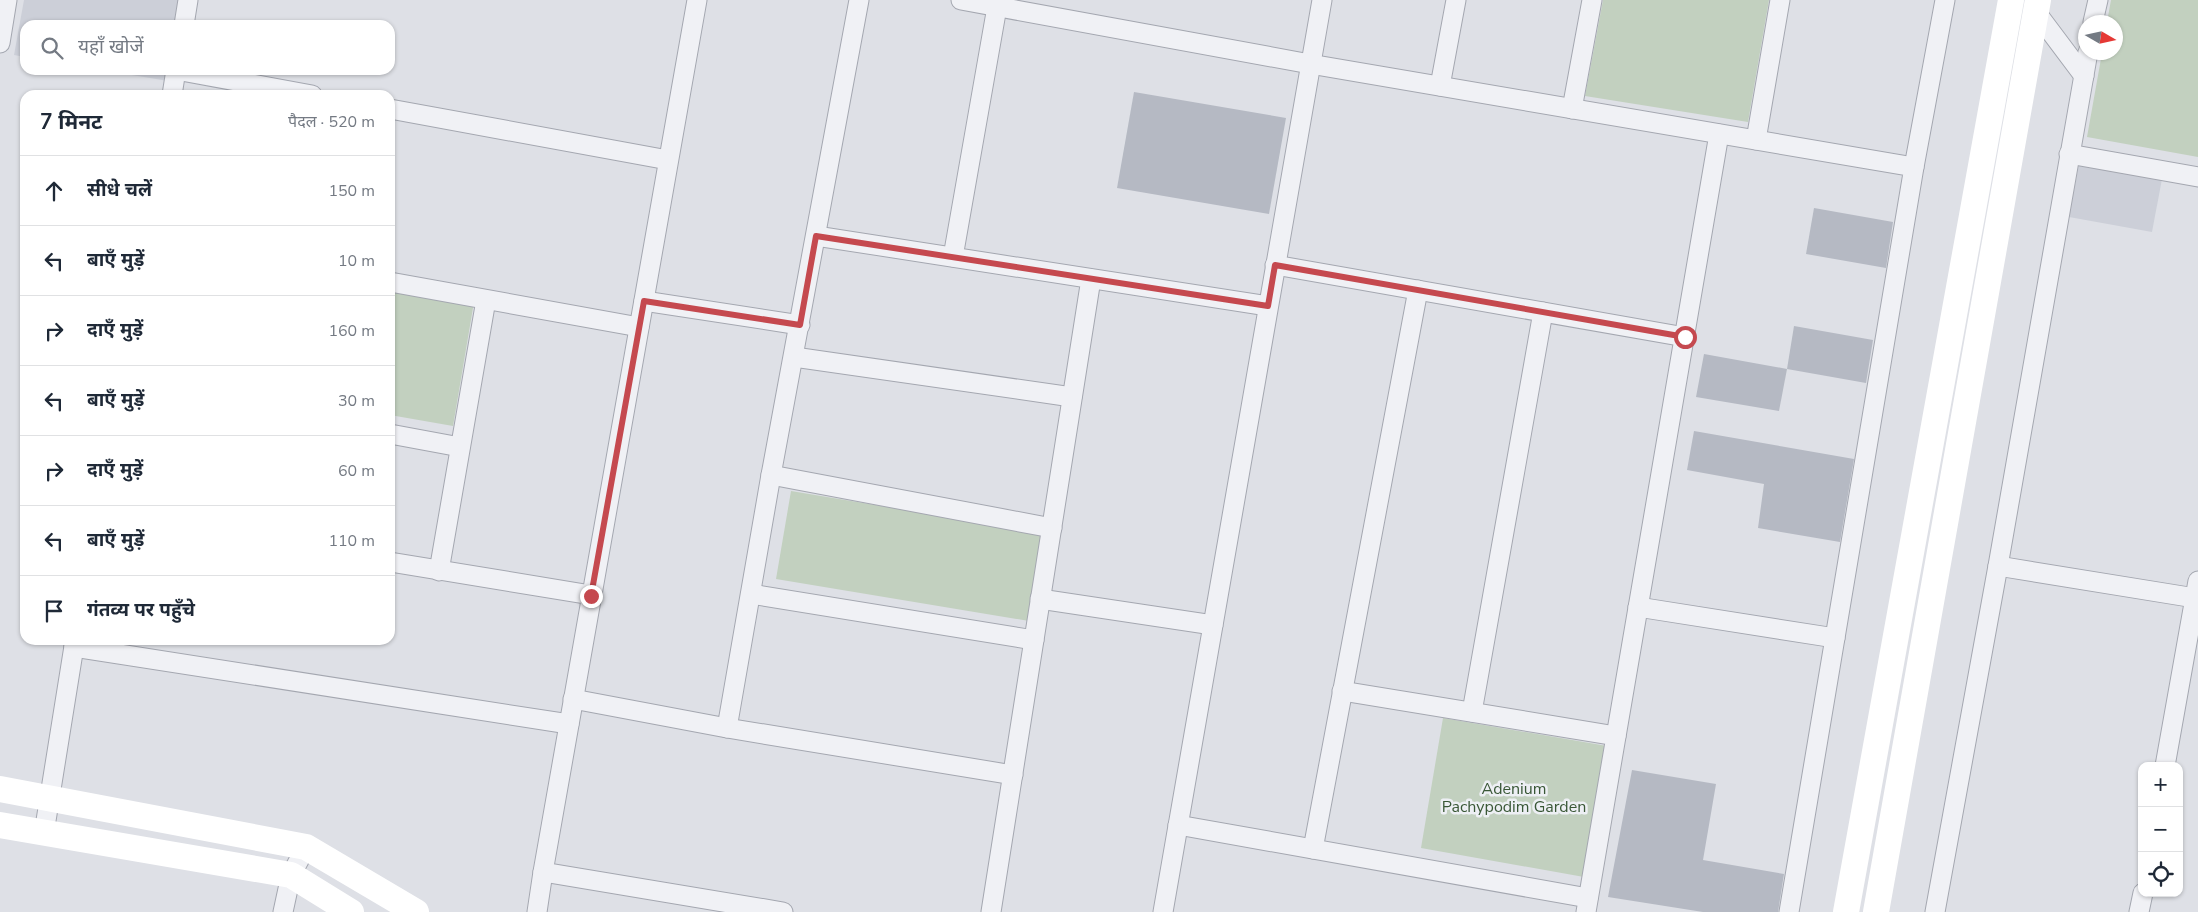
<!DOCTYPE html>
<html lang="hi">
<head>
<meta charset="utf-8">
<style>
  body { margin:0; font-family:"Nunito Sans","Noto Sans Devanagari",sans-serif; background:#f6f6f7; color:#1f2937 }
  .controls { position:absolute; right:15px; bottom:15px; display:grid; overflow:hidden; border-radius:10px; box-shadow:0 1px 4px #0004 }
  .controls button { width:45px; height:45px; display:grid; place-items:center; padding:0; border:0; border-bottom:1px solid #e0e1e3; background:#fff; color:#1f2937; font:25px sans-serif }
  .compass { position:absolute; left:2078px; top:15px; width:45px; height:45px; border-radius:50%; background:#fff; box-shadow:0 1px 4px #0004; rotate:99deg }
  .stop { position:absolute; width:15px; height:15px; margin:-11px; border:4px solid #c5494f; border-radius:50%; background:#fff }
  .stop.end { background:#c5494f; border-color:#fff; box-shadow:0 1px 5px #0008 }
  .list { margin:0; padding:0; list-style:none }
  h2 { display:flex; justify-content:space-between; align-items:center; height:65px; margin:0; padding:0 20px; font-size:21px }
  h2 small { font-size:16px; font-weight:400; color:#747a83 }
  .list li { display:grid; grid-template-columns:32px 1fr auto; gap:15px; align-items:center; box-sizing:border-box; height:70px; padding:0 20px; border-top:1px solid #e0e1e3 }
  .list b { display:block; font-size:19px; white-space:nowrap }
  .list em { font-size:16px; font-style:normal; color:#747a83 }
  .icon { flex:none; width:28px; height:28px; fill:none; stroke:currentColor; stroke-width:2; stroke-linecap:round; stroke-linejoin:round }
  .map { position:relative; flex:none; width:2198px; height:912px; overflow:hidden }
  .search { position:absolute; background:#fff; box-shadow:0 1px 4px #0004; left:20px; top:20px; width:375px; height:55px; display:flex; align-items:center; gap:12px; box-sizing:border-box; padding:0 18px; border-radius:15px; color:#747a83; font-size:19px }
  .panel { position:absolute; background:#fff; box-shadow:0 1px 4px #0004; left:20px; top:90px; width:375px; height:555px; border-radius:15px }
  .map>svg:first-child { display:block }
  .built { fill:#cccfd8 }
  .green { fill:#c2d0bf }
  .building { fill:#b5b9c3 }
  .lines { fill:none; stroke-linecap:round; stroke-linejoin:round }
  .street-casing { stroke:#a4a7b0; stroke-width:21 }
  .street { stroke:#f0f1f5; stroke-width:19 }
  .secondary { stroke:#fff; stroke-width:26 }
  .route { stroke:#c5494f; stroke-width:6 }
  .labels { text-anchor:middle; stroke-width:5; stroke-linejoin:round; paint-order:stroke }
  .park-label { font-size:16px; fill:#395736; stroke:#edeff4 }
</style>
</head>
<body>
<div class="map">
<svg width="2198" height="912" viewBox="0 0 2198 912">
  <rect width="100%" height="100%" fill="#dee0e6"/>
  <g class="built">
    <polygon points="24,0 182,0 178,25 25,25 25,57 14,55"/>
    <polygon points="102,70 170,70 168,81"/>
    <polygon points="2079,164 2162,179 2152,232 2069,217"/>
  </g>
  <g class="green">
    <polygon points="1603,0 1769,0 1748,122 1585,96"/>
    <polygon points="2111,0 2198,0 2198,157 2087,137 2102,53 2116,52 2116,22 2107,22"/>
    <polygon points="390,288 474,302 453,426 390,415"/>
    <polygon points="791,491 1044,533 1029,621 776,579"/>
    <polygon points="1443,718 1607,746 1584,877 1421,848"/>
  </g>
  <g class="building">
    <polygon points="1134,92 1286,118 1269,214 1117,188"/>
    <polygon points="1814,208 1893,222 1886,268 1806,254"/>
    <polygon points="1794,326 1873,340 1866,383 1787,369"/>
    <polygon points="1704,354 1787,369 1779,411 1696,397"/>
    <polygon points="1694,431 1854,459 1840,542 1758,528 1764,484 1687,470"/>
    <polygon points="1632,770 1716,784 1703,860 1784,874 1778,912 1703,912 1608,897"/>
  </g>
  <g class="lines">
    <g class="street-casing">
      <g id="street">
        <polyline points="961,0 1310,64 1914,167 1789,912"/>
        <polyline points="2036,12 2084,76"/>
        <polyline points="2093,22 2098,0"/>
        <polyline points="184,25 188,0"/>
        <polyline points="0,43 7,0"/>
        <polyline points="176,70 312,95"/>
        <polyline points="1440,86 1456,0"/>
        <polyline points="172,95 176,70"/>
        <polyline points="390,109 668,160"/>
        <polyline points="1572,109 1592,0"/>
        <polyline points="1756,140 1780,0"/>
        <polyline points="2069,154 2198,177"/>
        <polyline points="1914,167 1945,0"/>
        <polyline points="816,236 1268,306"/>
        <polyline points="953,257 997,7"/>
        <polyline points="1275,265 1685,337"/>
        <polyline points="390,282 639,327"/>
        <polyline points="644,301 800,325"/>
        <polyline points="794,357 1072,397"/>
        <polyline points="390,434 460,447"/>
        <polyline points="771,475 1052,528"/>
        <polyline points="390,562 591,595"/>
        <polyline points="1998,566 2195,598"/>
        <polyline points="439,571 486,300"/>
        <polyline points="751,594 1034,640"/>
        <polyline points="1040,599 1213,625"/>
        <polyline points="1638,607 1835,638"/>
        <polyline points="74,647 569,724"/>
        <polyline points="1342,691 1616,736"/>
        <polyline points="573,699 727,728 771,475 859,0"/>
        <polyline points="1472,712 1543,312"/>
        <polyline points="727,728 1013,775"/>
        <polyline points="2165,766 2198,581"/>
        <polyline points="1178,825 1588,898"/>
        <polyline points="44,833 75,640"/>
        <polyline points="1313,849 1418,290"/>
        <polyline points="543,872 783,912"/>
        <polyline points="283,912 291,875 306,847"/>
        <polyline points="537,912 543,872 697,0"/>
        <polyline points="991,912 1091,279"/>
        <polyline points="1163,912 1322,0"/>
        <polyline points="1586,912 1719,134"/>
        <polyline points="1935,912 1998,566 2088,52"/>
        <polyline points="2139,912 2143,893"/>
      </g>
    </g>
    <use href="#street" class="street"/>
    <g class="secondary">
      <polyline points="0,789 306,847 416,912"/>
      <polyline points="0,825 291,875 351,912"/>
      <polyline points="1846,912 2011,0"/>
      <polyline points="1876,912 2038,0"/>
    </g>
  </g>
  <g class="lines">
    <polyline class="route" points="591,596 644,301 800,325 816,236 1268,306 1275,265 1685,337"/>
  </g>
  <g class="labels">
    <g class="park-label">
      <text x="1514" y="794">Adenium<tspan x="1514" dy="18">Pachypodim Garden</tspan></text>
    </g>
  </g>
</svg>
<div class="controls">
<button>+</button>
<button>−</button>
<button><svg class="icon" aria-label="locate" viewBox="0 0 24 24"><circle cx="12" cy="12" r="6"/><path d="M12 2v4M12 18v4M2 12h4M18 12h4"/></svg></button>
</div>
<svg class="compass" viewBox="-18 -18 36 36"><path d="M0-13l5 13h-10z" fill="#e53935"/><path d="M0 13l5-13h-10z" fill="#747a83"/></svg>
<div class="stop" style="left:1685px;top:337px"></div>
<div class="stop end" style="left:591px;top:596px"></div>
<div class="search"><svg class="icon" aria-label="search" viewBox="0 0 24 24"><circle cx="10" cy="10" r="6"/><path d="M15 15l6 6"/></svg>यहाँ खोजें</div>
<section class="panel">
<h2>7 मिनट<small>पैदल · 520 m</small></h2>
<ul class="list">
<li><svg class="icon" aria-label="ahead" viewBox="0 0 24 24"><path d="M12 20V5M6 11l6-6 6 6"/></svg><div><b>सीधे चलें</b></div><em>150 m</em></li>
<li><svg class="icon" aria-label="left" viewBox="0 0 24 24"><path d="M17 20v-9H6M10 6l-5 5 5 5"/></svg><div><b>बाएँ मुड़ें</b></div><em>10 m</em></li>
<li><svg class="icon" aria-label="right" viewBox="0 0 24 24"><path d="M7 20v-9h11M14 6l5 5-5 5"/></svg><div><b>दाएँ मुड़ें</b></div><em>160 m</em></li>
<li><svg class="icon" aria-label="left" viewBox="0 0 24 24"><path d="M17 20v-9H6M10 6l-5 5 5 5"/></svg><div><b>बाएँ मुड़ें</b></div><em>30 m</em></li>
<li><svg class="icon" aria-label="right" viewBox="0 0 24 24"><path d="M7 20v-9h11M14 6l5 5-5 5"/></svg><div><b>दाएँ मुड़ें</b></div><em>60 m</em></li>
<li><svg class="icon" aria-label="left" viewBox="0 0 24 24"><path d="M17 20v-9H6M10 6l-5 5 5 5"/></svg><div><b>बाएँ मुड़ें</b></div><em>110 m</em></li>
<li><svg class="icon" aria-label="arrive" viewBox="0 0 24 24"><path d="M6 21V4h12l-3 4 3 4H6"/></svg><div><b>गंतव्य पर पहुँचे</b></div></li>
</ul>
</section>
</div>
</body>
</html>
